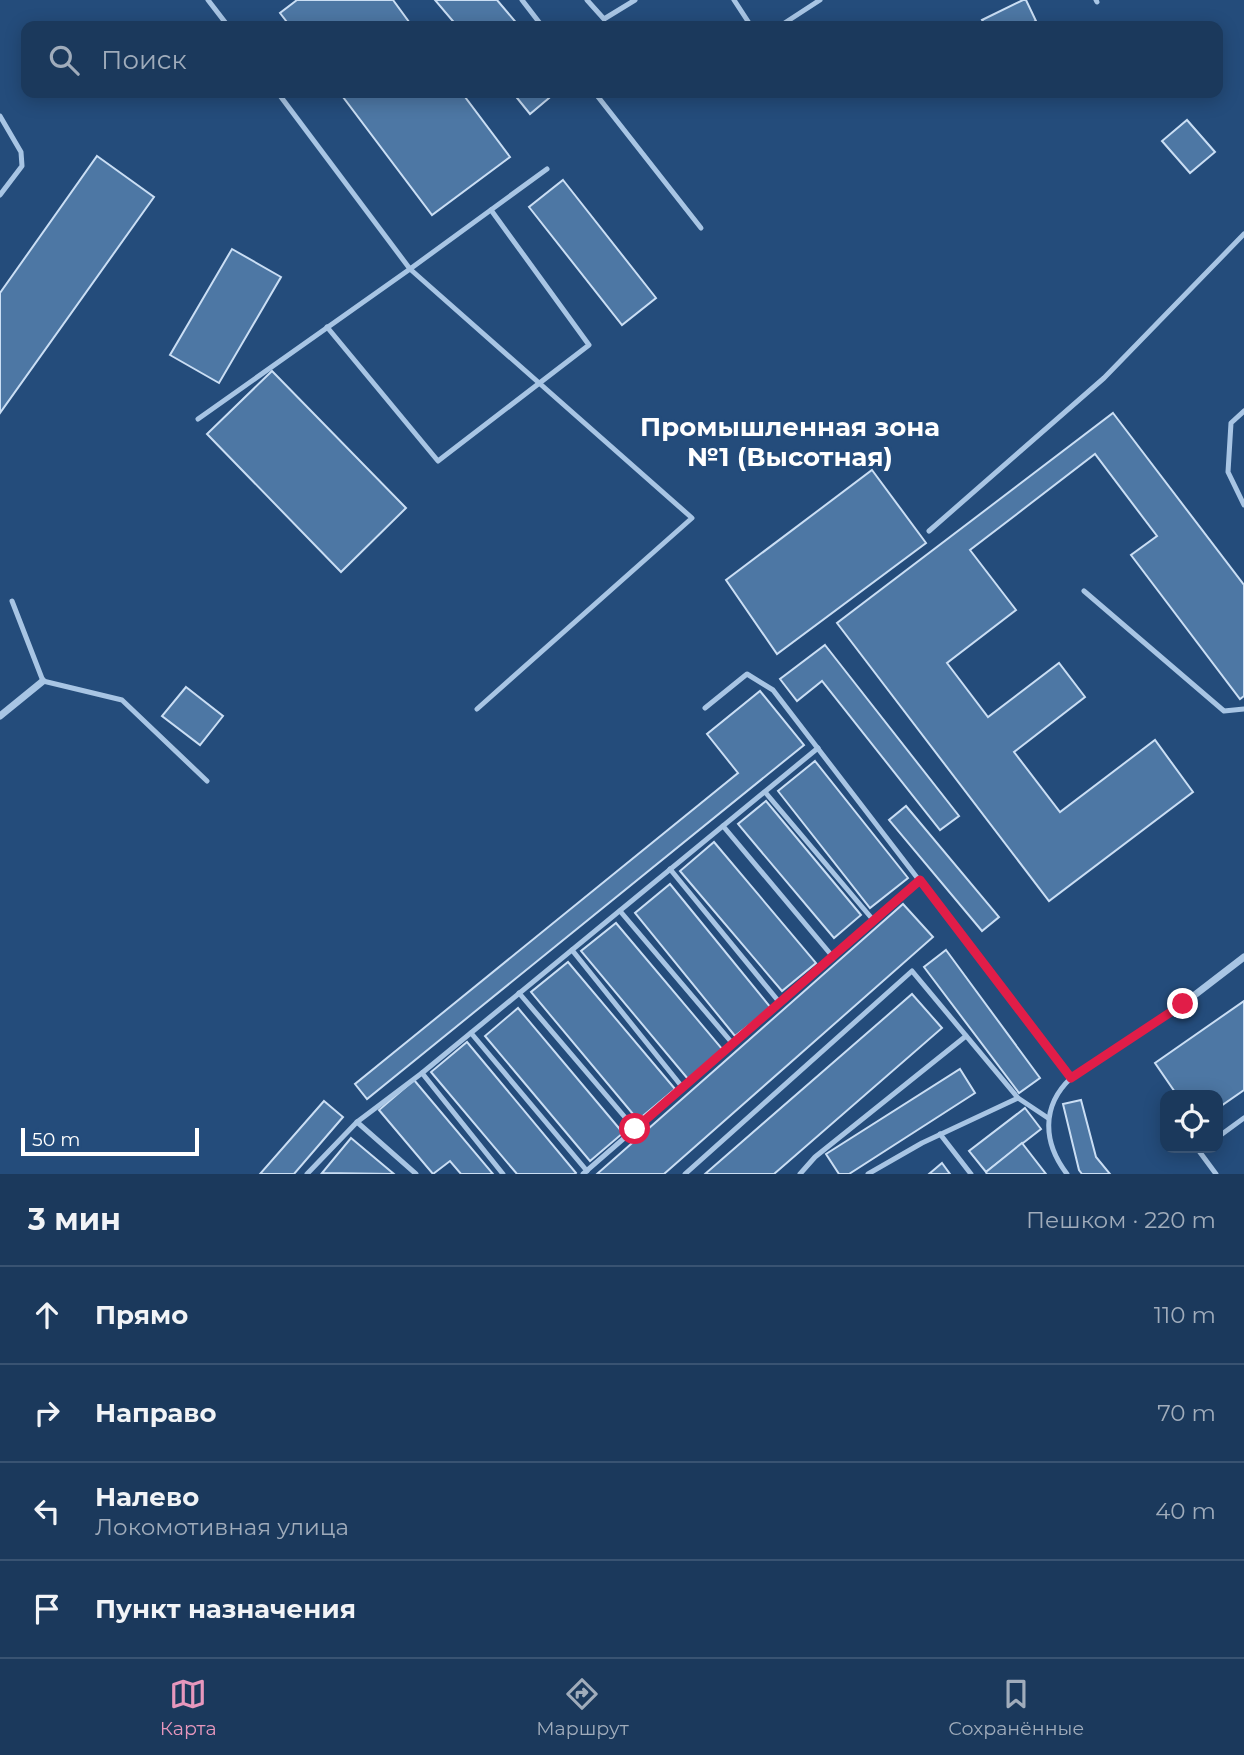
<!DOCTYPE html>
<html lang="ru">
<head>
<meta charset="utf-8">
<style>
  body { margin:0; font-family:Montserrat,sans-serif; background:#284465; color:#f1f3f6 }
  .controls { position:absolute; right:21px; bottom:21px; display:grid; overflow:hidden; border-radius:14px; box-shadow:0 4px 18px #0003 }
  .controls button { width:63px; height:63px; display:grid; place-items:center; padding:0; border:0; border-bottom:2px solid #395372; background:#1b395c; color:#f1f3f6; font:35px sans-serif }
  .scale { position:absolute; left:21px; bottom:18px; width:178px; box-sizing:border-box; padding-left:7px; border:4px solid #fff; border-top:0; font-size:19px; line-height:24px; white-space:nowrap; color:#fff; -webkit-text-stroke:5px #244c7b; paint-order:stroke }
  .stop { position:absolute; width:21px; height:21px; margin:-16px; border:5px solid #e11d48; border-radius:50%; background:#fff }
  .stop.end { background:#e11d48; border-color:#fff; box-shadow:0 2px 7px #0008 }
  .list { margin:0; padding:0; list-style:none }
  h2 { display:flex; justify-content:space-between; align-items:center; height:91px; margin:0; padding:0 28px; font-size:30px }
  h2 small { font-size:23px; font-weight:400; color:#a0acbb }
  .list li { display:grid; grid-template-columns:46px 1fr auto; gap:21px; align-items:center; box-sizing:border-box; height:98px; padding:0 28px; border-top:2px solid #395372 }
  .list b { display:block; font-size:26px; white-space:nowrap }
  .list p { margin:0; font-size:23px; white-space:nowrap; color:#a0acbb }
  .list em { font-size:23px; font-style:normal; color:#a0acbb }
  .icon { flex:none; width:38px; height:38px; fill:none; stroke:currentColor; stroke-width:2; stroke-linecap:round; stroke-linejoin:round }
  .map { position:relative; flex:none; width:1244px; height:1174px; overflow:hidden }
  .search { position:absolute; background:#1b395c; box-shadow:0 4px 18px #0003; left:21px; right:21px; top:21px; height:77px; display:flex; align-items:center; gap:18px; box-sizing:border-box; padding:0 24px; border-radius:14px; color:#a0acbb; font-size:26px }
  .sheet { height:483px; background:#1b395c }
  nav { display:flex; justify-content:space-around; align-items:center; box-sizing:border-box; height:98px; border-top:2px solid #395372; background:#1b395c; font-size:19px; color:#a0acbb }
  nav a { display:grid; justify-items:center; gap:4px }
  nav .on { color:#e797bd }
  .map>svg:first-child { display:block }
  .building { fill:#4d77a4; stroke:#cadef4; stroke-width:2 }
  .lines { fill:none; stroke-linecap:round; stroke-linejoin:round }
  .lane { stroke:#a8c5e4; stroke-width:5 }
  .street { stroke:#a8c5e4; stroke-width:7 }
  .route { stroke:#e11d48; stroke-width:9 }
  .labels { text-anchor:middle; stroke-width:5; stroke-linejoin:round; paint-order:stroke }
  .quarter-label { font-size:26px; font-weight:bold; fill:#fff; stroke:#244c7b }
</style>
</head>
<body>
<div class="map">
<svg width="1244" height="1174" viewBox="0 0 1244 1174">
  <rect width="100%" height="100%" fill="#244c7b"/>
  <g class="building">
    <polygon points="297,0 393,0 412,26 290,26 280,13"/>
    <polygon points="435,0 497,0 519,26 457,26"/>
    <polygon points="1023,0 1026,0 1036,21 1025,26 986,26 982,20"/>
    <polygon points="340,93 462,93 510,157 432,215"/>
    <polygon points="513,93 555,93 530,114"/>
    <polygon points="1187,120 1215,152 1190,173 1162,141"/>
    <polygon points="97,156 154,197 0,413 0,293"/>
    <polygon points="563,180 656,298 622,325 529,207"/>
    <polygon points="232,249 281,277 219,383 170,355"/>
    <polygon points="272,371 406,508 341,572 207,434"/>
    <polygon points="1113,413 1244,585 1244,696 1240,699 1131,555 1157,536 1095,454 970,550 1016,610 947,663 988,717 1059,663 1085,697 1014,752 1060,812 1155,740 1193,792 1049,901 837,623"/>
    <polygon points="872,470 926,543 777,654 726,580"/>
    <polygon points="825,645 959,816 940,830 822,681 797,701 780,679"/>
    <polygon points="186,687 223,716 200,745 162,716"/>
    <polygon points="760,691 804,745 367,1099 355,1084 738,773 707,734"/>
    <polygon points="815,761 908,878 870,908 778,791"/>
    <polygon points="766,801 861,915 834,938 738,824"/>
    <polygon points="906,806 999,917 982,931 889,820"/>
    <polygon points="714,842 816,963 782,991 680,871"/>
    <polygon points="670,884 771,1008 735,1036 635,913"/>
    <polygon points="903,904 933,937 664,1174 597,1174"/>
    <polygon points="616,923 723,1050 688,1079 581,951"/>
    <polygon points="946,950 1040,1078 1019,1093 924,967"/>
    <polygon points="568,962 675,1089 638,1120 531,992"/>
    <polygon points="912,994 942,1028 774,1174 705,1174"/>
    <polygon points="1244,1001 1244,1090 1218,1108 1218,1095 1177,1095 1155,1063"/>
    <polygon points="518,1008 623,1133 590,1161 485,1036"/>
    <polygon points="467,1042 576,1173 575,1174 517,1174 431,1072"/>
    <polygon points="960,1069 975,1093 849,1174 839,1174 826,1154"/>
    <polygon points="414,1080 493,1174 461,1174 450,1161 433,1174 379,1110"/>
    <polygon points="1081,1100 1096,1157 1110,1174 1082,1174 1079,1170 1063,1104"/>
    <polygon points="324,1101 343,1117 294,1174 260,1174"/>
    <polygon points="1025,1108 1041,1129 986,1172 969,1151"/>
    <polygon points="351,1138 394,1174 322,1173"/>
    <polygon points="1022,1143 1046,1174 987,1174 986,1172"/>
    <polygon points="942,1163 950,1174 929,1174"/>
  </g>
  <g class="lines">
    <g class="lane">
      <polyline points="208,0 228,26"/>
      <polyline points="522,0 542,26"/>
      <polyline points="587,0 604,19 635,0"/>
      <polyline points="734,0 751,26"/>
      <polyline points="1096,0 1097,2"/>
      <polyline points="780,26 820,0"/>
      <polyline points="278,93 410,269 547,169"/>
      <polyline points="595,93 701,228"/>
      <polyline points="0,116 21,152 22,166 0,195"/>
      <polyline points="327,327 438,461 589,345 491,210"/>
      <polyline points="1244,411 1231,423 1228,472 1244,505"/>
      <polyline points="198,419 410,269 692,518 477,709"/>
      <polyline points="929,531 1104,378 1244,234"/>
      <polyline points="1084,591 1224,711 1244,709"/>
      <polyline points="12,601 43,681 122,700 207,781"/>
      <path d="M705,708L747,674L773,690L1071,1078C1041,1106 1043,1143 1067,1174"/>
      <polyline points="765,792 874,921"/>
      <polyline points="723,826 833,957"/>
      <polyline points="670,869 780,1003"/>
      <polyline points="620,911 733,1044"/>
      <polyline points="572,950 683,1088"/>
      <polyline points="519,993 635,1129"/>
      <polyline points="471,1033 587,1171"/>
      <polyline points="422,1073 503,1174"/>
      <polyline points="357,1122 416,1174"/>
      <polyline points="940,1134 971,1174"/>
      <polyline points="1218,1137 1244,1118"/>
      <polyline points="1203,1148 1199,1151 1216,1174"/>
      <polyline points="307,1174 357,1122 422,1073 818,748"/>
      <polyline points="583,1174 921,880"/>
      <polyline points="685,1174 912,971 1018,1098 1048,1118"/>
      <polyline points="800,1174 815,1157 966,1036"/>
      <polyline points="868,1174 922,1143 1018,1098"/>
    </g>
    <g class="street">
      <polyline points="0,716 43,681"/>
      <polyline points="1071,1078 1183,1004 1244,957"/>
    </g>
  </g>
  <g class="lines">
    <polyline class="route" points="635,1129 920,880 1071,1078 1183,1004"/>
  </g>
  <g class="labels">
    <g class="quarter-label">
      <text x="790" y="436">Промышленная зона<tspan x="790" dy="30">№1 (Высотная)</tspan></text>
    </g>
  </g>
</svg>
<div class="controls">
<button><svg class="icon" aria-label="locate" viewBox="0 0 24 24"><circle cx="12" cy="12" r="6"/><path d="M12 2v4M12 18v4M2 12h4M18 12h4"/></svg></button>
</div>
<div class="scale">50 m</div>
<div class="stop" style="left:635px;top:1129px"></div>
<div class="stop end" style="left:1183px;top:1004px"></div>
<div class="search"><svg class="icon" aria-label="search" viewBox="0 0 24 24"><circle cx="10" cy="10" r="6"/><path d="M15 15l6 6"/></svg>Поиск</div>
</div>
<section class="sheet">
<h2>3 мин<small>Пешком · 220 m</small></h2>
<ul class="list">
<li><svg class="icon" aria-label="ahead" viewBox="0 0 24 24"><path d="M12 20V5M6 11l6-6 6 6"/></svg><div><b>Прямо</b></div><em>110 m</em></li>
<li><svg class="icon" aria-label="right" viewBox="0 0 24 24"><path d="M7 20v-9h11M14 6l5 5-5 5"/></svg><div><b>Направо</b></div><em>70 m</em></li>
<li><svg class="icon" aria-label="left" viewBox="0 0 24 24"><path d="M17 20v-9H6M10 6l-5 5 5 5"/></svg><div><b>Налево</b><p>Локомотивная улица</p></div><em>40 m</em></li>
<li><svg class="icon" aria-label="arrive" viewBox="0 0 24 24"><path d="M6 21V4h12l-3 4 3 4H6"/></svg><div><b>Пункт назначения</b></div></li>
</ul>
</section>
<nav>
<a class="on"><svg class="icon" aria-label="map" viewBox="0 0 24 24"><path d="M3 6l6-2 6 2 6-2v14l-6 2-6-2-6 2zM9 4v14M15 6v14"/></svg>Карта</a>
<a><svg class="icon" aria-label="directions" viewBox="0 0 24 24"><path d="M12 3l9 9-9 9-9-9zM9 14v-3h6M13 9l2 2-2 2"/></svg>Маршрут</a>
<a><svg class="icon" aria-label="saved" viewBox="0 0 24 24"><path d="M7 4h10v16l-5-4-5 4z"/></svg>Сохранённые</a>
</nav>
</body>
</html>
